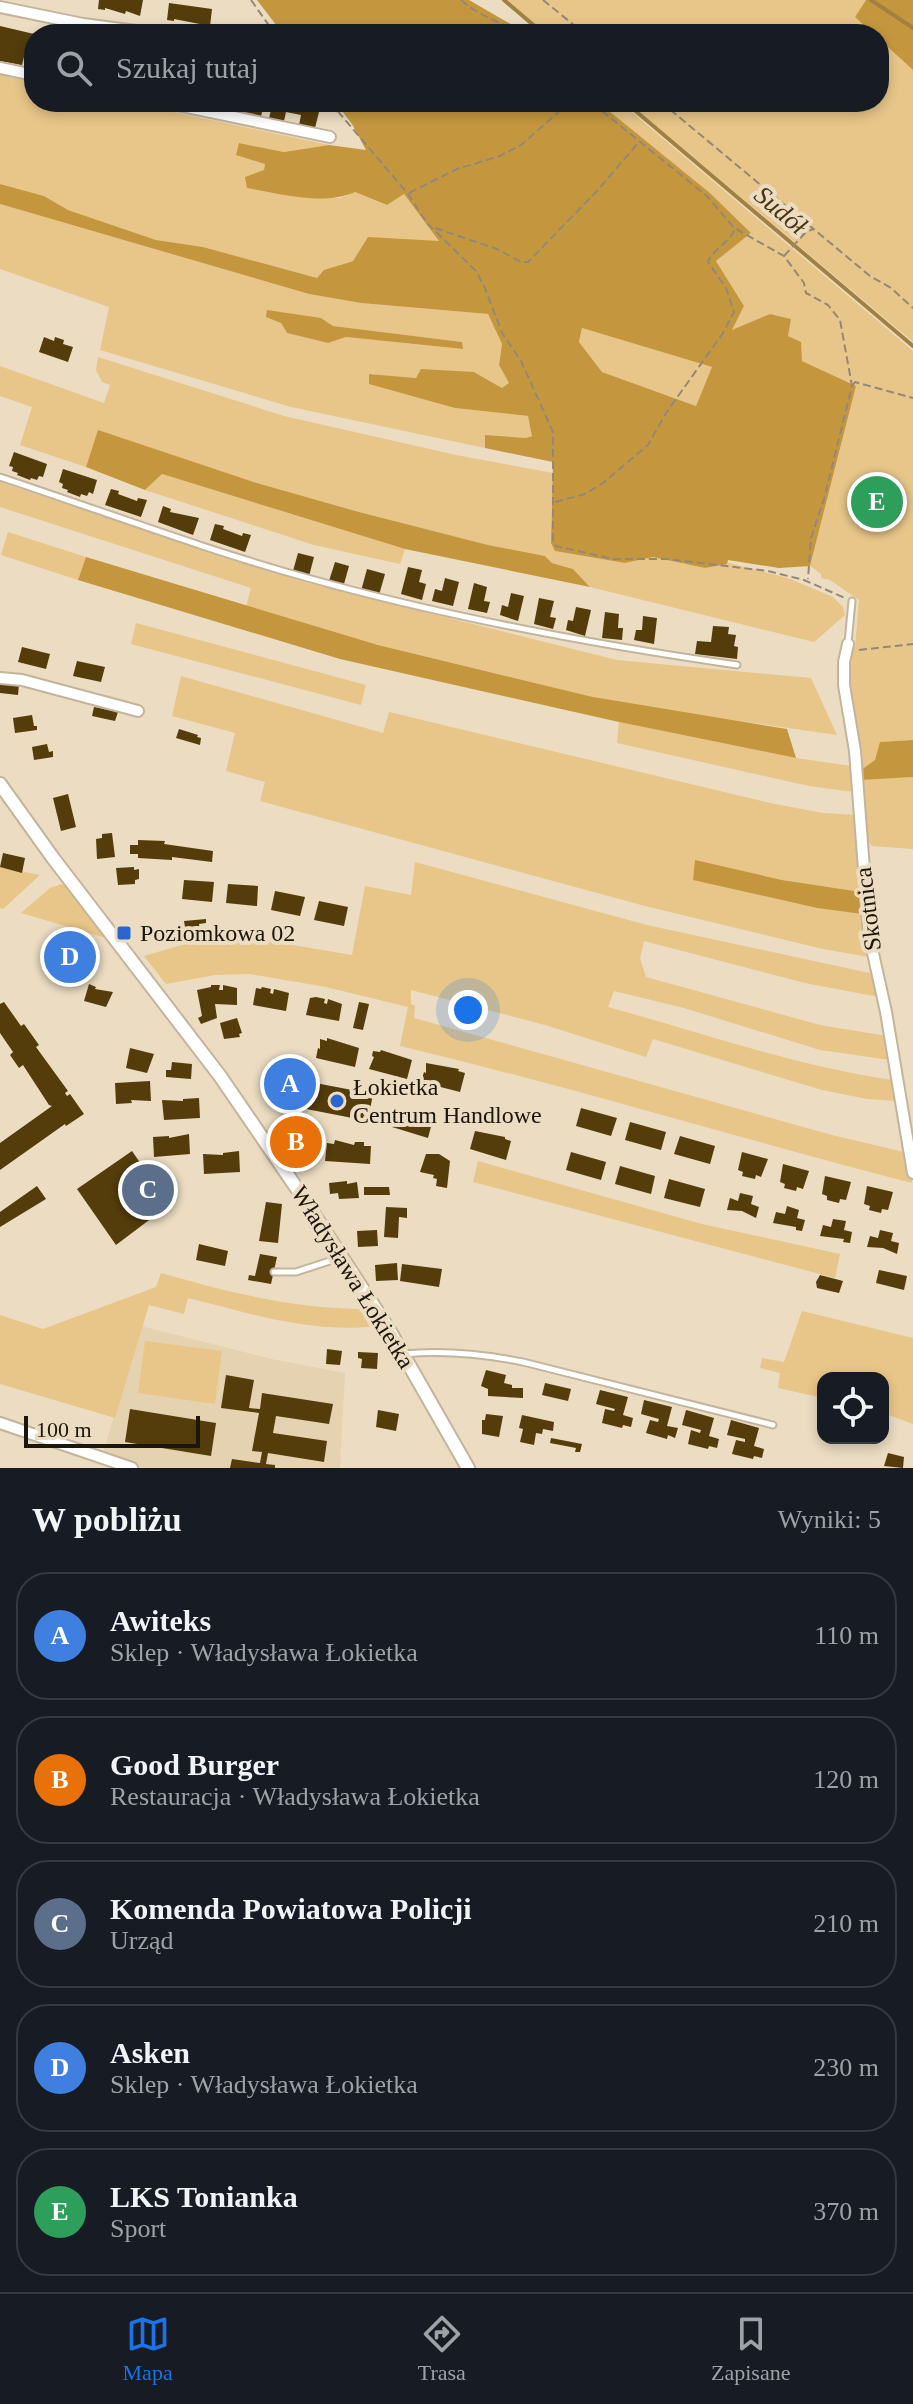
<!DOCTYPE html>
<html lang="pl">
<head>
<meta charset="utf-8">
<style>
  body { margin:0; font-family:Georgia,serif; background:#242831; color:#f1f3f6 }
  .controls { position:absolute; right:24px; bottom:24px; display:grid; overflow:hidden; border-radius:16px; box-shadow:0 4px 12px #0003 }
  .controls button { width:72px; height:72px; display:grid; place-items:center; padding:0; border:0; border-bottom:2px solid #363941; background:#171b24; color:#f1f3f6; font:40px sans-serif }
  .scale { position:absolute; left:24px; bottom:20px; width:176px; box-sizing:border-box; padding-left:8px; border:4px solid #1c170d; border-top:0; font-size:22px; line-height:28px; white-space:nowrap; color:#1c170d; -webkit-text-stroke:6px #ebdcc2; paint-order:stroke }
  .you { position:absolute; left:468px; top:1010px; width:28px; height:28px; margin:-20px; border:6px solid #fff; border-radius:50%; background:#1a73e8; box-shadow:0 0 0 12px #1a73e833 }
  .badge { display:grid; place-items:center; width:52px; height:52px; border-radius:50%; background:#1a73e8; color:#fff; font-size:26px; font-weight:700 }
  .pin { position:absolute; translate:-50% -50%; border:4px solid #fff; box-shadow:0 2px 8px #0006 }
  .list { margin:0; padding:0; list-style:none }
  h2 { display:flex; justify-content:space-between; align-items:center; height:104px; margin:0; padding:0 32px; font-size:34px }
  h2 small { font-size:26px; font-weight:400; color:#9ea1a6 }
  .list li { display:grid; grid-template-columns:52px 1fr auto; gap:24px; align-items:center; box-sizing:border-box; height:128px; margin:0 16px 16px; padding:0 16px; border:2px solid #363941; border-radius:32px }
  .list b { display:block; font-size:30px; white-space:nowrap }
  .list p { margin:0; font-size:26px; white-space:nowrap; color:#9ea1a6 }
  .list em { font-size:26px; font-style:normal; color:#9ea1a6 }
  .icon { flex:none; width:44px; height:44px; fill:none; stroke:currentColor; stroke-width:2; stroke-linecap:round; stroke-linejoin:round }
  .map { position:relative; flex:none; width:913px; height:1468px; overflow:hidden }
  .search { position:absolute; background:#171b24; box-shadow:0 4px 12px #0003; left:24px; right:24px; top:24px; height:88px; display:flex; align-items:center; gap:20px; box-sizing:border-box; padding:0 28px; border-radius:32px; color:#9ea1a6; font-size:30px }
  .sheet { height:824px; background:#171b24 }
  nav { display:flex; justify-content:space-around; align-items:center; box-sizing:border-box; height:112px; border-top:2px solid #363941; background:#171b24; font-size:22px; color:#9ea1a6 }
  nav a { display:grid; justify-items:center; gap:4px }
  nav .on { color:#1a73e8 }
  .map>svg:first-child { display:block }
  .built { fill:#e5d2b1 }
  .green { fill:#e8c689; fill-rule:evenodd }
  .forest { fill:#c4973f; fill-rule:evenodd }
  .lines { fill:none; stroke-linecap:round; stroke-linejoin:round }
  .stream { stroke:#a28040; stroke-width:4 }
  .building { fill:#543d0b }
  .service-casing { stroke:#c3b49b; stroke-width:9 }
  .minor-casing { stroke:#c3b49b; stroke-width:14 }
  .tertiary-casing { stroke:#c3b49b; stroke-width:16 }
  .path { stroke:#938875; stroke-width:2; stroke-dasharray:8 4; stroke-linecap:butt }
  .service { stroke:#fff; stroke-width:5 }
  .minor { stroke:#fff; stroke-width:10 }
  .tertiary { stroke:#fff; stroke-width:12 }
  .poi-dot { fill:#2a65d2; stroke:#ebdcc2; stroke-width:3 }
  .labels { text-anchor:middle; stroke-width:8; stroke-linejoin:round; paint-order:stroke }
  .street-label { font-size:24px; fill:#1c170d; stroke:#ebdcc2 }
  .poi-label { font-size:24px; fill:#1c170d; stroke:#ebdcc2; text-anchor:start }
  .water-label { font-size:26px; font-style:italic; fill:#493611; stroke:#ebdcc2 }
</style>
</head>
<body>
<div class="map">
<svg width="913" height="1468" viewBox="0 0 913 1468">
  <rect width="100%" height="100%" fill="#ebdcc2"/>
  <polygon class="built" points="141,1326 276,1360 345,1373 340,1468 142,1468 103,1453"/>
  <g class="green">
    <polygon points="507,0 866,0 855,17 873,34 547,34"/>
    <polygon points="879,39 913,70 913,342 628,102 879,102"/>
    <path d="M0,75L34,82V102H127L329,145L284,152L240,143L265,164L264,170L292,196L340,198L355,192L386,205L404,194L440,241C413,248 333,259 317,278L203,247L156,240L68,210L44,196L0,184Z"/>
    <polygon points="598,102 620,102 913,351 913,642 911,642 913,643 913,740 881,742 875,760 861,770 847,678 852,648 855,647 859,600 830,580 821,578 821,574 810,566 856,386 802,361 788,336 790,319 770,314 731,331 744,306 716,261 751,233 710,193"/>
    <path d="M0,204L309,294L361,303L488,314L502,344L499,365L510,383L502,388L474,372L416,378L369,374L455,408L528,416L533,436L526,438L486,435L485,448L291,407L100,350L109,307L0,269ZM321,318L333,326L462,342V349L346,337L328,343L287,333L281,323Z"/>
    <polygon points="582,328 712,367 696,406 602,372 579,342"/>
    <polygon points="98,357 284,416 456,455 553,473 551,524 555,551 625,563 653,557 705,568 729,563 788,578 833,597 843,607 845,615 814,642 590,587 573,569 552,563 545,556 488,545 359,512 257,483 98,431 86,467 20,445 32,407 0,396 0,366 104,403 110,385 102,382 96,370"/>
    <polygon points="162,474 405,549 400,564 314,545 145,490"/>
    <polygon points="0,482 304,582 617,660 811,678 837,735 648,708 593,697 378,645 246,607 251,588 0,507"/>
    <polygon points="8,532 86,557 78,580 1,555"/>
    <polygon points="136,623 366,685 361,705 131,644"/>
    <polygon points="181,676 383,733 389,712 770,803 823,813 856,815 861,892 782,880 696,861 693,879 817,908 862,914 869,957 823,949 645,906 260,801 265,782 226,771 235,733 172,716"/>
    <polygon points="619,722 796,758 852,766 854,792 809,786 617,743"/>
    <polygon points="913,777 913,849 872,846 864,837 862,780"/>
    <path d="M415,862L647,925L874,974L879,997L805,983L644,941L640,958L646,977L820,1025L887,1036L890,1060L820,1050L684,1008L614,991L608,1007C703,1033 795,1066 893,1080L897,1101L867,1099L822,1090L653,1039L646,1057L545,1025L411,990V1004L415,1006L414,1018L832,1135L908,1153L912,1183C741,1139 572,1087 400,1046L408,1007L326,987L250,974L215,975L166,984L144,956L202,939L239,936L352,955L365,886L411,895Z"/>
    <polygon points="0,867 40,875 3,909 0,908"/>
    <polygon points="62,884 66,886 106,938 21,913 50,888"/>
    <polygon points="478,1161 702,1224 840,1254 835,1278 473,1182"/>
    <path d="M161,1273C231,1293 291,1308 365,1309L377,1326C313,1334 249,1313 188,1298L184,1314L149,1305L115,1418L0,1384V1315L43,1329L156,1287Z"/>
    <polygon points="802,1311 913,1338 913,1424 883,1413 883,1378 823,1378 823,1398 778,1388 780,1373 760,1368 762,1358 784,1362"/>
    <polygon points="145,1341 222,1351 215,1404 138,1393"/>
  </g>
  <g class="forest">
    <polygon points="257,0 469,0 528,34 283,34"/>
    <polygon points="866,0 913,0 913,70 879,39 879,34 873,34 855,17"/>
    <path d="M335,102H598L710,193L751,233L716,261L744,306L732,330L770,314L791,319L788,336L801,342L802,361L856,386L810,566L779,568L728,560L727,564L705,568L653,557L625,563L555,551L551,543L553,462L485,448V435L526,438L532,436L528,416L455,408L369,384V374L416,378L421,369L474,372L502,388L509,383L499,365L502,344L488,314L361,303L309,294L0,204V184L44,196L68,210L156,240L203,247L317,278L324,270L353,261L368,237L439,241L404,194L387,205L355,192C323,206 280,194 247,188L245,177L264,170L265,164L236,155L239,143L284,152L329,145L366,150L352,124ZM582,328L712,367L696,406L602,372L579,342Z"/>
    <polygon points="267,310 321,318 333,326 462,342 463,349 346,337 328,343 287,333 281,323 266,317"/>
    <polygon points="98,430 257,483 359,512 488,545 545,556 552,563 573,569 590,587 405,549 162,474 145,490 86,467"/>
    <polygon points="86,557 378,645 593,697 787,729 796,758 619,722 340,659 78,580"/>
    <polygon points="913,740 913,777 862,780 861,770 875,760 880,742"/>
    <polygon points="695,860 782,880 861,892 862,914 817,908 693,880"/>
  </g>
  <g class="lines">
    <g class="stream">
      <polyline points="504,0 544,34"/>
      <polyline points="871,0 913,28"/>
      <polyline points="625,102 913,346"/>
    </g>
  </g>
  <g class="building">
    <polygon points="99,0 143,0 140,16 126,11 125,14 105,8 105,10 98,9"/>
    <polygon points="169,3 212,9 210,26 174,19 174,21 167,20"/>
    <polygon points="0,26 34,34 33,46 27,45 22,65 0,61"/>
    <polygon points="229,102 264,102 261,117 227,109"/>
    <polygon points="273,102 305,102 304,104 320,108 315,128 299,125 301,115 286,112 284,121 269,118"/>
    <polygon points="44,337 54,341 55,337 64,340 63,344 73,347 68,362 39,352"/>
    <polygon points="14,452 47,464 43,477 39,476 37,480 31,478 30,480 17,475 18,473 12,471 13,467 9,466"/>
    <polygon points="63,469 97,480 93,494 89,492 87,496 81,494 80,497 67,492 68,490 62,488 63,484 59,482"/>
    <polygon points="111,489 119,491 118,494 137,501 138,498 147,500 141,517 105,505"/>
    <polygon points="163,506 171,509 170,512 199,518 193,535 158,522"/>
    <polygon points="215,524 224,526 223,529 242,536 243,533 251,535 245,552 210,540"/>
    <polygon points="298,553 314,557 309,576 293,571"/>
    <polygon points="335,562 349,566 344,584 329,581"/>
    <polygon points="408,567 422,570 419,582 426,584 422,600 401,594"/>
    <polygon points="367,569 385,574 379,595 361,591"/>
    <polygon points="445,578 459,582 453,606 432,601 435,589 442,591"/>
    <polygon points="474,583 487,587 484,601 490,602 487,613 468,609"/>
    <polygon points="511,593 524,596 518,621 500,615 502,605 508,607"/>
    <polygon points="539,598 554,601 550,617 556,618 553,629 534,624"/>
    <polygon points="576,607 591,610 585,636 566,630 568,620 573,621"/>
    <polygon points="605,612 619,614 618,628 623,628 622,640 602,638"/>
    <polygon points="643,616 657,618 654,644 634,640 636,630 642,630"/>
    <polygon points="713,626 729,627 728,634 736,635 734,646 738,647 737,659 695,654 697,641 711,642"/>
    <polygon points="22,647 50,654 46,669 18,662"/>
    <polygon points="77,661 105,667 101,682 73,676"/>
    <polygon points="0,682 19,684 18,695 0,693"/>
    <polygon points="94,707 118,712 115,721 92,716"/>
    <polygon points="32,715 34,726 37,726 37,730 15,733 13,718"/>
    <polygon points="179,729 198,735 197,737 201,738 200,745 176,738"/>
    <polygon points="47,744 49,752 53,751 53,757 34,760 32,747"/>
    <polygon points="68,794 76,827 61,831 53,798"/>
    <polygon points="112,833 115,857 97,859 96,839 102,838 102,834"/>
    <polygon points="138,840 165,841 164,844 213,851 212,862 172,857 172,860 138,858 138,854 130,854 130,845 138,845"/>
    <polygon points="3,853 25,858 22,873 0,867"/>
    <polygon points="134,867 134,870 139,869 139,879 135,880 135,884 118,885 116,868"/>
    <polygon points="184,880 214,882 212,902 182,899"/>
    <polygon points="228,884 258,886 257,906 226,903"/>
    <polygon points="275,891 305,897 300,916 271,910"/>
    <polygon points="319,901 348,907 344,926 314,920"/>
    <polygon points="206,919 206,923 199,924 200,931 186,933 184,921"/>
    <polygon points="61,938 81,944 76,965 60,961 61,957 56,955"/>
    <polygon points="89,984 96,987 95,989 113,992 106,1007 84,1001"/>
    <polygon points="211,985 220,985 219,990 223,990 223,985 237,988 237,1005 215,1004 217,1018 201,1024 198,1018 202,1016 197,990 211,987"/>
    <polygon points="262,987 271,989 270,993 273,994 274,989 289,993 286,1011 253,1005 256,988 261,989"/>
    <polygon points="316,997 325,999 324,1003 327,1004 328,999 342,1004 339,1021 306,1015 310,998"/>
    <polygon points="4,1002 21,1026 24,1024 39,1045 36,1047 68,1091 65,1093 67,1096 70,1094 84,1114 66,1126 65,1124 0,1170 0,1143 52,1106 49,1105 23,1065 19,1068 10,1055 13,1052 0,1033 0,1004"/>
    <polygon points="359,1002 369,1004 363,1030 353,1028"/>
    <polygon points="237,1018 242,1033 239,1034 240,1037 224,1039 220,1023"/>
    <polygon points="327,1038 359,1048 355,1067 316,1058 318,1048 320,1049 320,1039 327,1041"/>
    <polygon points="130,1048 154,1054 147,1073 126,1068"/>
    <polygon points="381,1050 412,1060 407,1079 369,1069 374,1057 372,1056 373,1051 380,1052"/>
    <polygon points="172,1062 192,1064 191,1079 166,1077 166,1070 171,1070"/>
    <polygon points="426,1063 459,1069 458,1071 465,1073 460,1092 421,1082 424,1072 426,1073"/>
    <polygon points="284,1077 373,1094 368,1121 301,1108 304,1093 282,1089"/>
    <polygon points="150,1081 151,1101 131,1100 132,1103 116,1104 115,1083"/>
    <polygon points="199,1098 200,1118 164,1120 162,1100 183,1101 183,1099"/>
    <polygon points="404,1108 433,1119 428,1138 392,1127 397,1109 404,1110"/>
    <polygon points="581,1108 617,1118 611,1136 576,1126"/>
    <polygon points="630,1122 666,1132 661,1150 625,1140"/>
    <polygon points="294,1127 312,1149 304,1156 287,1132"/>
    <polygon points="475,1131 505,1137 505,1139 511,1141 506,1160 470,1149"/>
    <polygon points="189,1134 190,1154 154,1157 153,1137 169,1136 169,1138"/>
    <polygon points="680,1136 715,1146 710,1164 674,1154"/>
    <polygon points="335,1140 354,1145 355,1142 364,1142 364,1146 371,1146 370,1164 325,1161 327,1143 334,1144"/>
    <polygon points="132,1151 169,1205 116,1245 77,1189"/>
    <polygon points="239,1151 240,1172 204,1174 203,1154 223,1155 223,1153"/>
    <polygon points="571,1152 606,1162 601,1180 566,1170"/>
    <polygon points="742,1152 768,1159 761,1177 756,1175 755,1179 742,1176 743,1172 738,1170"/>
    <polygon points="426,1154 439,1154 450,1161 447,1188 436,1186 437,1179 433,1178 434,1175 420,1172"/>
    <polygon points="783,1164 809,1171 803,1189 797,1187 796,1191 784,1188 785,1184 780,1182"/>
    <polygon points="620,1166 655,1176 651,1194 615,1184"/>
    <polygon points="825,1176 851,1182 846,1200 840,1199 839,1203 827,1200 827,1196 822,1194"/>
    <polygon points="669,1179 705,1189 700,1207 664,1198"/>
    <polygon points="347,1181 347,1184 357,1182 359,1198 339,1199 338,1193 330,1194 329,1183"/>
    <polygon points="37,1186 46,1199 0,1227 0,1212"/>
    <polygon points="867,1186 893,1192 888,1210 882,1209 881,1213 869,1210 870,1206 864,1204"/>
    <polygon points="364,1187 389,1187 390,1195 364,1195"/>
    <polygon points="740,1193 753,1196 751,1204 759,1207 756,1218 742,1211 727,1210 730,1198 738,1201"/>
    <polygon points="266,1202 282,1204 278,1243 259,1241"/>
    <polygon points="787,1206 799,1210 797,1218 805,1220 802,1231 796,1230 796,1227 773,1223 776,1212 785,1214"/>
    <polygon points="386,1207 407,1208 407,1218 399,1217 398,1238 384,1237"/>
    <polygon points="833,1219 846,1221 844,1230 852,1232 850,1243 843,1242 844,1239 820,1236 823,1225 831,1227"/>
    <polygon points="377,1230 378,1246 358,1247 357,1231"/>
    <polygon points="880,1230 893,1233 891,1241 899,1243 897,1254 883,1248 867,1247 870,1236 878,1238"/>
    <polygon points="199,1244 228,1251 225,1266 196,1260"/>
    <polygon points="260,1254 277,1257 271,1284 248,1280 249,1275 255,1276"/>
    <polygon points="397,1263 398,1280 376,1281 375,1265"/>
    <polygon points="402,1264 442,1269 439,1287 400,1281"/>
    <polygon points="879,1270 907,1276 904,1290 876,1283"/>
    <polygon points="820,1275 843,1281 839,1293 817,1288 816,1282"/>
    <polygon points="327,1349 342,1351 340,1365 326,1364"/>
    <polygon points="358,1352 378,1353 377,1369 361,1368 362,1359 358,1358"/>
    <polygon points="486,1370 506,1375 504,1383 512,1385 512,1388 523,1388 523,1398 488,1396 488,1389 481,1386"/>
    <polygon points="226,1375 254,1380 249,1408 260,1409 262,1393 333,1404 329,1424 276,1416 273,1433 327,1441 324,1462 268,1453 266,1464 275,1465 275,1468 230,1468 232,1459 260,1463 262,1452 252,1451 259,1413 221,1408"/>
    <polygon points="545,1383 571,1389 568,1401 542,1395"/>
    <polygon points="600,1390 628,1397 623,1415 633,1418 631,1427 623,1425 622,1428 602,1423 605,1409 614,1411 615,1409 596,1404"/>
    <polygon points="644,1400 672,1407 667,1426 678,1428 675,1438 668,1435 667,1439 646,1433 650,1420 658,1422 659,1419 641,1414"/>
    <polygon points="130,1409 216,1423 211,1456 125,1442"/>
    <polygon points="378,1410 399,1414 396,1431 376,1427"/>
    <polygon points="686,1410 714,1418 709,1436 719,1439 717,1448 709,1446 708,1449 688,1444 691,1430 700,1433 701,1430 682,1425"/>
    <polygon points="486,1414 503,1416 499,1437 482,1434 482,1420 485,1420"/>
    <polygon points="522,1415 554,1422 553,1431 543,1429 542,1434 536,1433 534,1445 520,1442 523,1429 519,1428"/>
    <polygon points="731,1420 759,1428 754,1446 764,1449 762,1458 754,1456 753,1459 732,1454 736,1440 745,1442 745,1439 727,1435"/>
    <polygon points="551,1438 582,1444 580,1452 575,1452 576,1448 550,1443"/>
    <polygon points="888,1453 904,1457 903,1468 884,1466"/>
  </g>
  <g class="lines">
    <g class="service-casing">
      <g id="service">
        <path d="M0,477C100,510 203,549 304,577C446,617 591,644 737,665"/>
        <polyline points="848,643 852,601"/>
        <polyline points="274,1272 296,1272 342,1257"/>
        <path d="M404,1354C444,1350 483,1354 523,1362L773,1425"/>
      </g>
    </g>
    <g class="minor-casing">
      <g id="minor">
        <polyline points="0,7 83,24 159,34"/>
        <polyline points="0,68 34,75"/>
        <polyline points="163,102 330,137"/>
        <polyline points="848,644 844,662 844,685 855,751 869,935 886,1012 913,1173"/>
        <polyline points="0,678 22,680 138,711"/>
        <polyline points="0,1423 132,1468"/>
      </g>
    </g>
    <g class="tertiary-casing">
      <polyline id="tertiary" points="0,784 53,858 220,1076 300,1193 388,1328 468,1468"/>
    </g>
    <g class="path">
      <polyline points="251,0 275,34"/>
      <path d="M461,0C480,17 501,22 523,34"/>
      <polyline points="543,0 585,34"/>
      <polyline points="330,102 408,194 427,223 476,271 485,288 502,333 521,361 553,432 553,540 556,546 613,559 667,559 768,571 804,580 845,598"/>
      <polyline points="661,102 870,276 891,288 913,308"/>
      <polyline points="409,193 457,169 500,156 521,145 570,102"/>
      <polyline points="435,228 497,249 521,262 528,262 597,191 638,143"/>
      <polyline points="736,229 784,256 804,283 806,293 828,305 840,320 852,386 824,499 811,538 808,579"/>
      <polyline points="784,256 805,233 813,229"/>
      <polyline points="853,385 855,382 913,398"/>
      <path d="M555,502L585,494L603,483L648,445L666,413L723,333L734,312L726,288L708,262C714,248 729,243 735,229L707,196L591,102"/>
      <polyline points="859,650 913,644"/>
    </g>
    <use href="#service" class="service"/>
    <use href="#minor" class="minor"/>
    <use href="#tertiary" class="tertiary"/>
  </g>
  <g class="poi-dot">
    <rect x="116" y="925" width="16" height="16" rx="4"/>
    <circle cx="337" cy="1101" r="8"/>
  </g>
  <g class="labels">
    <g class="street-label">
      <text transform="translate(868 909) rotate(-97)" y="8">Skotnica</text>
      <text transform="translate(353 1277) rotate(58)" y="8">Władysława Łokietka</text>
    </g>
    <g class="poi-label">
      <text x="140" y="941">Poziomkowa 02</text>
      <text x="353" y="1095">Łokietka<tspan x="353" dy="28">Centrum Handlowe</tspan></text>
    </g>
    <g class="water-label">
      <text transform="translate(781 210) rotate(40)" y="9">Sudół</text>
    </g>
  </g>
</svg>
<div class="controls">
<button><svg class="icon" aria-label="locate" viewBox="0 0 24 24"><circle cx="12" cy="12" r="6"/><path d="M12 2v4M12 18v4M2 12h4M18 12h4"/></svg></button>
</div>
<div class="scale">100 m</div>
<div class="you"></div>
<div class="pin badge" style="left:290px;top:1084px;background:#3f7fe0">A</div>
<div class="pin badge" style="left:296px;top:1142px;background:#e8710a">B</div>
<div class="pin badge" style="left:148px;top:1190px;background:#5c6f8a">C</div>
<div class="pin badge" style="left:70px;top:957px;background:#3f7fe0">D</div>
<div class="pin badge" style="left:877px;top:502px;background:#2e9e5b">E</div>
<div class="search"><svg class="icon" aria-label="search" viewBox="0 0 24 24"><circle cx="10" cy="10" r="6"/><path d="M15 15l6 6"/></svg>Szukaj tutaj</div>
</div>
<section class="sheet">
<h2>W pobliżu<small>Wyniki: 5</small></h2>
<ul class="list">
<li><span class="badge" style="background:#3f7fe0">A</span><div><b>Awiteks</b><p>Sklep · Władysława Łokietka</p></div><em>110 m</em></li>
<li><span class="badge" style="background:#e8710a">B</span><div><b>Good Burger</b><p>Restauracja · Władysława Łokietka</p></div><em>120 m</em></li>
<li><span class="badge" style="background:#5c6f8a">C</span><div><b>Komenda Powiatowa Policji</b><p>Urząd</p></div><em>210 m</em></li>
<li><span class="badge" style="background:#3f7fe0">D</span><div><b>Asken</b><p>Sklep · Władysława Łokietka</p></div><em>230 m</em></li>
<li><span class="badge" style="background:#2e9e5b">E</span><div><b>LKS Tonianka</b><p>Sport</p></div><em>370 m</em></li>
</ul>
</section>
<nav>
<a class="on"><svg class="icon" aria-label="map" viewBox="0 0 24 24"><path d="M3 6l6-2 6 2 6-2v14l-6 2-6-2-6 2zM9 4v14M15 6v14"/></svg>Mapa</a>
<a><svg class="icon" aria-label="directions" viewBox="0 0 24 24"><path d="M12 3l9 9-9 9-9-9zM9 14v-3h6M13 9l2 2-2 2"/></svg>Trasa</a>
<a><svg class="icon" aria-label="saved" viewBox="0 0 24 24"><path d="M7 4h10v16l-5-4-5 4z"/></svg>Zapisane</a>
</nav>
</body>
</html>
